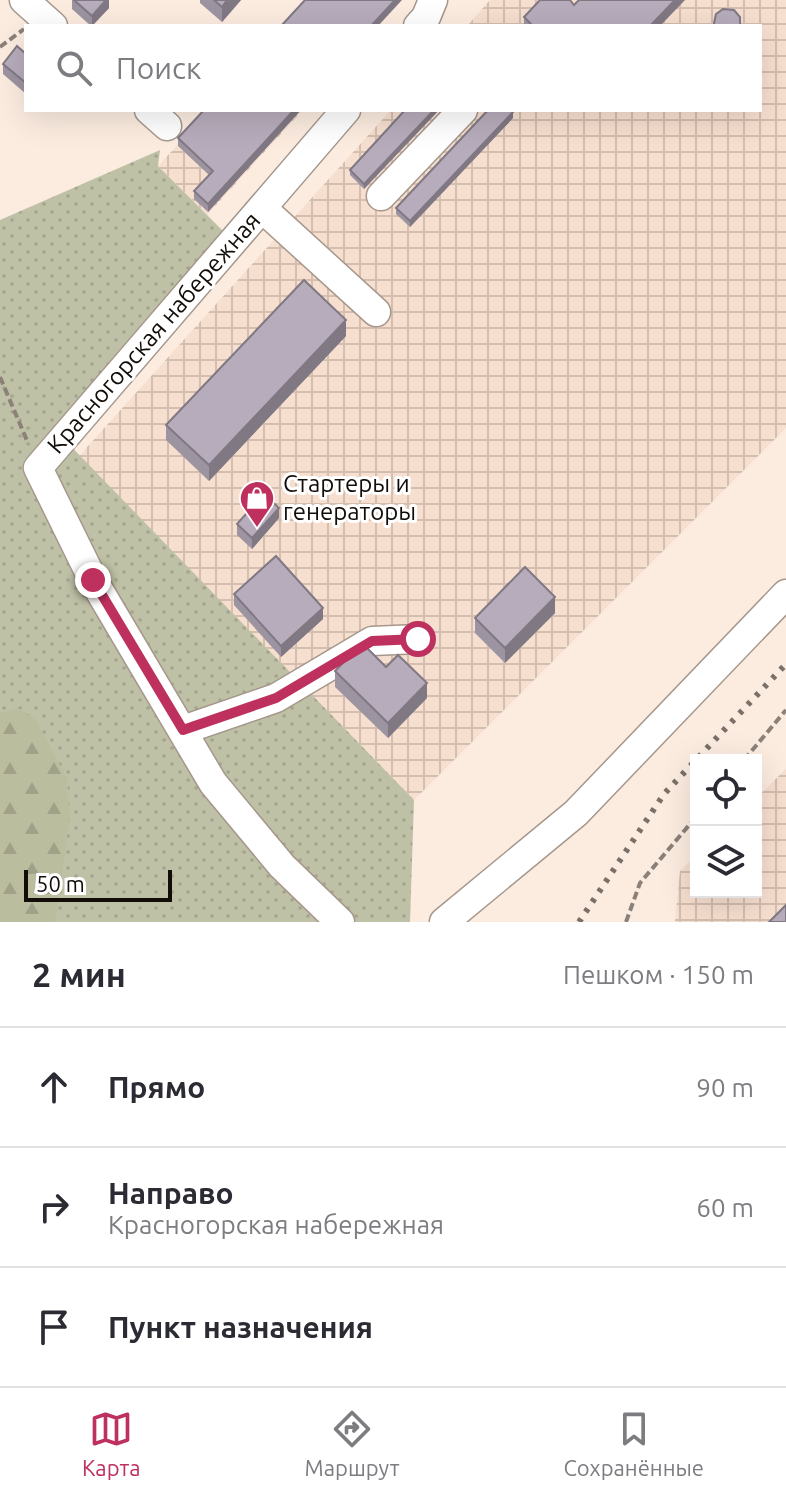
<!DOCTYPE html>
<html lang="ru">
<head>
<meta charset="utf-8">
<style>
  body { margin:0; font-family:Ubuntu,sans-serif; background:#f2f2f3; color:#2b2b33 }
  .controls { position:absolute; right:24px; bottom:24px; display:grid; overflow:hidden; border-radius:0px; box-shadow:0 8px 32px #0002 }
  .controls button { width:72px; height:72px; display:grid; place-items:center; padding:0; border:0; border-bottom:2px solid #e1e1e2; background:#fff; color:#2b2b33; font:40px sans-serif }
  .scale { position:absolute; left:24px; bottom:20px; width:148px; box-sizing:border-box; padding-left:8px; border:4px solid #120d09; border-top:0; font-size:22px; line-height:28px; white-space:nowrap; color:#120d09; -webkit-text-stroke:6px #fff; paint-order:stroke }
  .stop { position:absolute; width:24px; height:24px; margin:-18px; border:6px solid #be305e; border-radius:50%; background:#fff }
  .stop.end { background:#be305e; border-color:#fff; box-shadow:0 2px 8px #0008 }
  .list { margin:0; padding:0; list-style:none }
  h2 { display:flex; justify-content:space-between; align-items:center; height:104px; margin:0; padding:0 32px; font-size:34px }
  h2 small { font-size:26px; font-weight:400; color:#7c7c81 }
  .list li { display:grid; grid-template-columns:52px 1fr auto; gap:24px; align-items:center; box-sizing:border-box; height:120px; padding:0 32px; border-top:2px solid #e1e1e2 }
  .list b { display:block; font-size:30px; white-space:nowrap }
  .list p { margin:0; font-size:26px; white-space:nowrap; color:#7c7c81 }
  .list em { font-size:26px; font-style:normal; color:#7c7c81 }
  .icon { flex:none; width:44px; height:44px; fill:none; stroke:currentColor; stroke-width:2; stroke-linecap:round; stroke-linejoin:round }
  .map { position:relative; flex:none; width:786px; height:922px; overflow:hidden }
  .search { position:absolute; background:#fff; box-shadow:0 8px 32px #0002; left:24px; right:24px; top:24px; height:88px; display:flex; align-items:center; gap:20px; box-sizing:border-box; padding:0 28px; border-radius:0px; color:#7c7c81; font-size:30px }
  .sheet { height:464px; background:#fff }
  nav { display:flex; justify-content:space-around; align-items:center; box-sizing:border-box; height:112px; border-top:2px solid #e1e1e2; background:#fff; font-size:22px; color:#7c7c81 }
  nav a { display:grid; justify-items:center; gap:4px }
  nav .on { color:#be305e }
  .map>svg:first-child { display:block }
  .industrial { fill:url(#industrial-grid) }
  .grass { fill:url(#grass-dots) }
  .forest { fill:url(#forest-firs) }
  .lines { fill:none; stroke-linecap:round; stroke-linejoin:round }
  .minor-casing { stroke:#a6978c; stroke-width:31 }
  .path { stroke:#8c8179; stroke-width:4; stroke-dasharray:8 4; stroke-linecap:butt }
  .minor { stroke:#fff; stroke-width:28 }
  .rail { stroke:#7a7068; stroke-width:6; stroke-dasharray:4 8; stroke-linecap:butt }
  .wall { fill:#9d94a1 }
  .shaded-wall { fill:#807883 }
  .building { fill:#b7acbb; stroke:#807883; stroke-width:2 }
  .route { stroke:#be305e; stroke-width:10 }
  .labels { text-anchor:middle; stroke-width:6; stroke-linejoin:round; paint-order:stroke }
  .street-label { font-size:24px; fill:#120d09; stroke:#fff }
  .poi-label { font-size:24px; fill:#120d09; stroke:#fff; text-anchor:start }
</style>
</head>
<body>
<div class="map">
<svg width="786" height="922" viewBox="0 0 786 922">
  <defs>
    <pattern id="industrial-grid" width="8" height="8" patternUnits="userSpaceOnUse" patternTransform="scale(2)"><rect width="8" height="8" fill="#f7dfcf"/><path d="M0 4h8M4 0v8" fill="none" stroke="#d3beb0"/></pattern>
    <pattern id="grass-dots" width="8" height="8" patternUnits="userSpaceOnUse" patternTransform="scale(2)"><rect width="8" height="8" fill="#bfc1a6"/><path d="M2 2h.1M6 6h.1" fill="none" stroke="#a3a58e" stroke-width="1.8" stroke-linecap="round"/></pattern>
    <pattern id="forest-firs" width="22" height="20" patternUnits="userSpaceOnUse" patternTransform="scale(2)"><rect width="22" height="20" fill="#bbbd9f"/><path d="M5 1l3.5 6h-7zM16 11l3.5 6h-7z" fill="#a0a188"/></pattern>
  </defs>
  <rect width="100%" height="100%" fill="#fcece0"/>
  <g class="industrial">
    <polygon points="490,0 786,0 786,428 414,800 79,456 391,110 760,110 760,26 467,26"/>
    <polygon points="210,110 303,110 207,215 158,166"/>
    <polygon points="786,769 786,922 675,922 680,871 696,855 696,892 756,892 756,798"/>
  </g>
  <polygon class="grass" points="160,150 158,166 230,238 57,432 414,800 410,922 0,922 0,220"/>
  <polygon class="forest" points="18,708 36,720 67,778 70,817 55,922 0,922 0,713"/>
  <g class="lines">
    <g class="minor-casing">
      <g id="minor">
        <polyline points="24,0 53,26"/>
        <polyline points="418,26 426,17 433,0"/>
        <polyline points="149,110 167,126"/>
        <polyline points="381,196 463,110"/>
        <polyline points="262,208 376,312"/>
        <polyline points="183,730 276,698 372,641 418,639"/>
        <polyline points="340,922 282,866 213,783 93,580 38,468 346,110"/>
        <polyline points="444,922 576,813 786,594"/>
      </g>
    </g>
    <g class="path">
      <polyline points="0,47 24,29"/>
      <polyline points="0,377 28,443"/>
      <polyline points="744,760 786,710"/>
      <polyline points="626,922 640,883 696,817"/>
    </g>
    <use href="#minor" class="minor"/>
    <polyline class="rail" points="579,922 664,794 786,664"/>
  </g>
  <g class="wall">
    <polygon points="72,0 109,0 109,8 92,26 91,26 72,9"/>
    <polygon points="200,0 241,0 222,22 200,3"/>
    <polygon points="574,5 660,26 524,26 524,17"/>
    <polygon points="26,54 26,94 3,74 3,64"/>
    <polygon points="301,110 208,212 194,199 194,191 209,175 178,146 178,138"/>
    <polygon points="405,110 439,110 364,189 350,175 350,170"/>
    <polygon points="513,118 410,227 396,214 396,208"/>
    <polygon points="346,336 209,481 166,440 166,425"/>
    <polygon points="279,518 252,549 237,535 237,524"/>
    <polygon points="234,594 323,619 281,657 234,605"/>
    <polygon points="555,613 505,663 475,633 475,618"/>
    <polygon points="386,667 427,698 388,738 335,687 335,671"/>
  </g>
  <g class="shaded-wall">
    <polygon points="106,0 109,0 109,8 92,26 92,16"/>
    <polygon points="227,0 241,0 222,22 222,7"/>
    <polygon points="395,0 402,0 378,26 371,26"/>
    <polygon points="675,0 685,0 660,26 650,26"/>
    <polygon points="294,110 301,110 208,212 208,204"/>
    <polygon points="434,110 439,110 364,189 364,184"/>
    <polygon points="513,112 513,118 410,227 410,221"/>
    <polygon points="346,320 346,336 209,481 209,465"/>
    <polygon points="279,508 279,518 252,549 252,538"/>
    <polygon points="555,597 555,613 505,663 505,648"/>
    <polygon points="323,608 323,619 281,657 281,646"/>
    <polygon points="427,683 427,698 388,738 388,723"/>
  </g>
  <g class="building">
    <polygon points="74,0 106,0 92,16"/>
    <polygon points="214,0 227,0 222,7"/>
    <polygon points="305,0 395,0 371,26 281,26"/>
    <polygon points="540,0 570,0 574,5 579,0 675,0 650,26 533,26 524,17"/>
    <polygon points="723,9 734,10 740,17 740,26 715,26 714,23 716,14"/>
    <polygon points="17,46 26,54 26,83 3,64"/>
    <polygon points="204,110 294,110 208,204 194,191 213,171 178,138"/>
    <polygon points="405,110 434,110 364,184 350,170"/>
    <polygon points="488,110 510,110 513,112 410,221 396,208"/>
    <polygon points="304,280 346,320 209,465 166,425"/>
    <polygon points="264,494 279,508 252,538 237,524"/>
    <polygon points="276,556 323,608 281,646 234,594"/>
    <polygon points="525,567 555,597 505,648 475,618"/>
    <polygon points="367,648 386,667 398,655 427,683 388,723 335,671 344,662"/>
    <polygon points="786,905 786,922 769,922"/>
  </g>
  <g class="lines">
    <polyline class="route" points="93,580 183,730 276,698 372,641 418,639"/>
  </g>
  <defs>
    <g id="shop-pin" transform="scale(1.8)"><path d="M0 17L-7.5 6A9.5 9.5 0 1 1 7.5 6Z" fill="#be305e" stroke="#fff"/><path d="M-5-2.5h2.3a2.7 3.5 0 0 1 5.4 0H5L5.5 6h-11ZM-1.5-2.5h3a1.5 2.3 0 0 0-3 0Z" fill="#fff"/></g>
  </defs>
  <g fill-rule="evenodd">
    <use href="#shop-pin" x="257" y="498"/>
  </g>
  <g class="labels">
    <g class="street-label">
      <text transform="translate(154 333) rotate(-49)" y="8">Краcногорская набережная</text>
    </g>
    <g class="poi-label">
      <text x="283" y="492">Стартеры и<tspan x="283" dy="28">генераторы</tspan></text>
    </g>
  </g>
</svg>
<div class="controls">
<button><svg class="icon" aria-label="locate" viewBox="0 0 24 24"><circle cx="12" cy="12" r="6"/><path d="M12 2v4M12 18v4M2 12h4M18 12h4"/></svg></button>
<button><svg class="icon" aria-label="layers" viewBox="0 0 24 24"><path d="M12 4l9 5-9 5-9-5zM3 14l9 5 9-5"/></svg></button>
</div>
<div class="scale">50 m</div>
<div class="stop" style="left:418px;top:639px"></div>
<div class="stop end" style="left:93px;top:580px"></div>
<div class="search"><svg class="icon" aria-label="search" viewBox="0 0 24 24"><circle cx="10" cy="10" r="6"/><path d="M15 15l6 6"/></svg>Поиск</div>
</div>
<section class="sheet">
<h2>2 мин<small>Пешком · 150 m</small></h2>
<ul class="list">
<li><svg class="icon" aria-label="ahead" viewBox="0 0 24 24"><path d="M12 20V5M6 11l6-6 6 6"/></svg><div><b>Прямо</b></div><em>90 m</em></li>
<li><svg class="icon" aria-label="right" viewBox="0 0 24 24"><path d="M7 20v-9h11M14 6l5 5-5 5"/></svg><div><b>Направо</b><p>Краcногорская набережная</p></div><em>60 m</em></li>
<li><svg class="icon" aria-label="arrive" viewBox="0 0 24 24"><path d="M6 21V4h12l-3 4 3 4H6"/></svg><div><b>Пункт назначения</b></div></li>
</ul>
</section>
<nav>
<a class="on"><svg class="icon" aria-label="map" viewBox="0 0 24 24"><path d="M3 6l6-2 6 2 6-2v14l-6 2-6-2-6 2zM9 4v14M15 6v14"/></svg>Карта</a>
<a><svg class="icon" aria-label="directions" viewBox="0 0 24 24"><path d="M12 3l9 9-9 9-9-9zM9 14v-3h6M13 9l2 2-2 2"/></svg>Маршрут</a>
<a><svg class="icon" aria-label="saved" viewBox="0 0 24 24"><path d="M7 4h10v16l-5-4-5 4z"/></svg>Сохранённые</a>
</nav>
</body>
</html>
